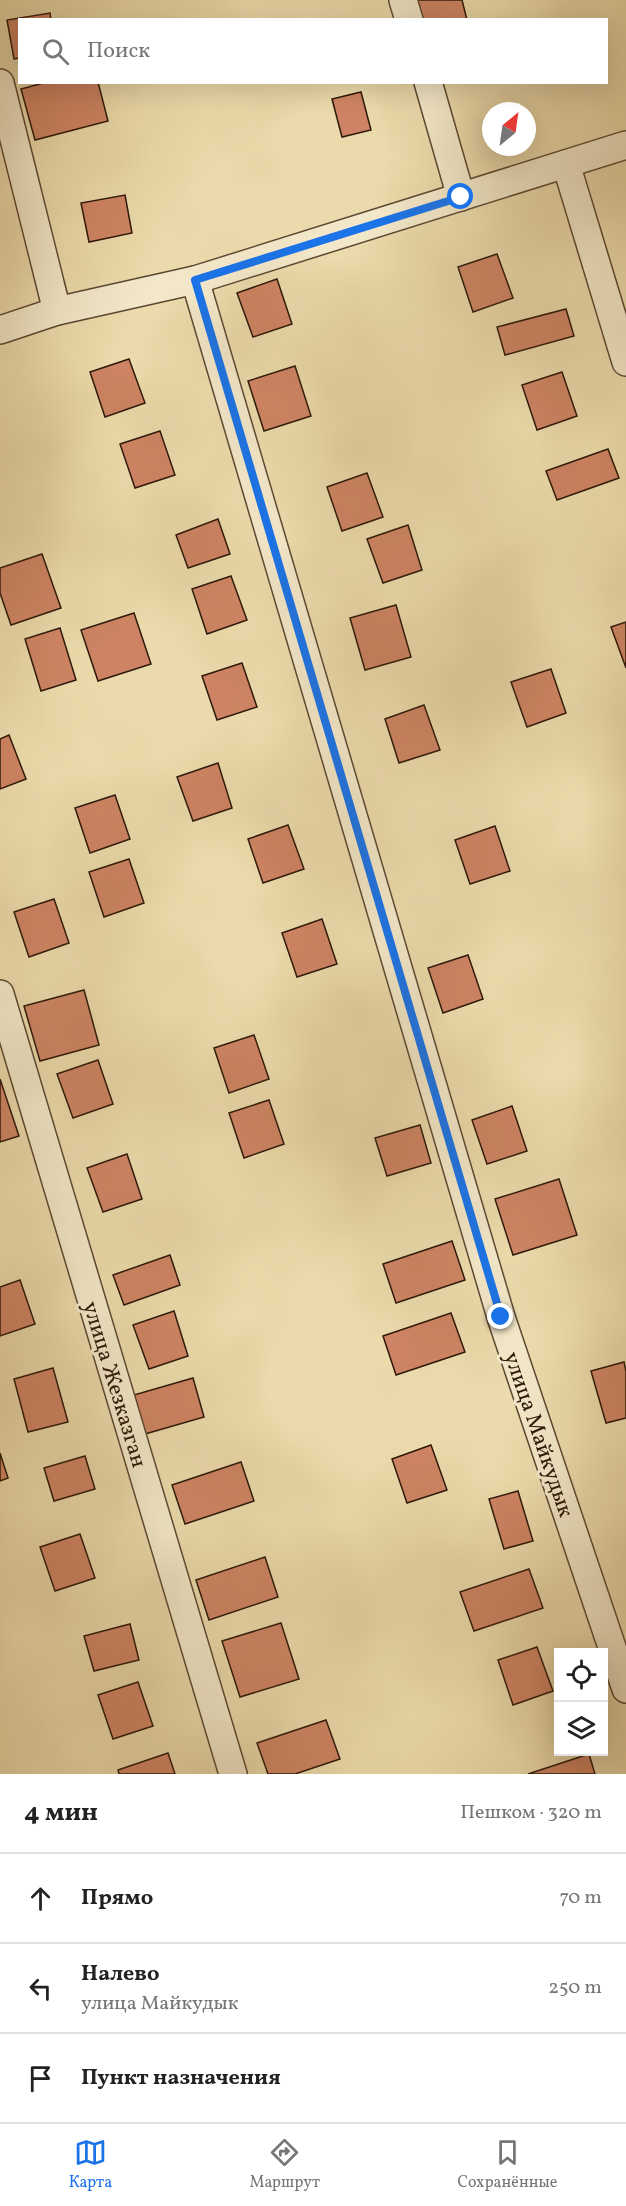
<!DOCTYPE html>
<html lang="ru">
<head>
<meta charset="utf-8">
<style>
  body { margin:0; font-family:Vollkorn,serif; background:#f6f6f6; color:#222 }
  .controls { position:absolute; right:18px; bottom:18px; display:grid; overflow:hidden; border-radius:0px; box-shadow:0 6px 24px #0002 }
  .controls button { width:54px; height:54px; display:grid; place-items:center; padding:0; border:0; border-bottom:2px solid #e0e0e0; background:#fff; color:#222; font:30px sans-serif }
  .compass { position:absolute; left:482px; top:102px; width:54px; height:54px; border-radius:50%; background:#fff; box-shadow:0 6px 24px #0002; rotate:29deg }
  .stop { position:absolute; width:18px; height:18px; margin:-14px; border:4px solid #1a73e8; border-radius:50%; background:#fff }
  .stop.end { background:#1a73e8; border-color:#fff; box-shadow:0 2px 6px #0008 }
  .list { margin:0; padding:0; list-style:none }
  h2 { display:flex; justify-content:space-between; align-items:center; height:78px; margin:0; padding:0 24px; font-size:26px }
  h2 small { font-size:20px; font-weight:400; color:#767676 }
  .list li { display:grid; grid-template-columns:39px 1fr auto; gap:18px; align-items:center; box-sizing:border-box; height:90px; padding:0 24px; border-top:2px solid #e0e0e0 }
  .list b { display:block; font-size:22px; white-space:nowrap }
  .list p { margin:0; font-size:20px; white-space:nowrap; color:#767676 }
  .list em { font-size:20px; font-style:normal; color:#767676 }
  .icon { flex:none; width:33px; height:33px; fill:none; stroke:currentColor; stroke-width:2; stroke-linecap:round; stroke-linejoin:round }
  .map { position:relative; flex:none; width:626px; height:1774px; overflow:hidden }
  .search { position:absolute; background:#fff; box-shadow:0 6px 24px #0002; left:18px; right:18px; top:18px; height:66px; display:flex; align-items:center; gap:15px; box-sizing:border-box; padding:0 21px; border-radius:0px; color:#767676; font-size:22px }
  .sheet { height:348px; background:#fff }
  nav { display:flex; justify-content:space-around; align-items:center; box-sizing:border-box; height:84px; border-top:2px solid #e0e0e0; background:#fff; font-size:16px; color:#767676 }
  nav a { display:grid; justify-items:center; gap:3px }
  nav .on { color:#1a73e8 }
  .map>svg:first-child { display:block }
  .building { fill:#ce8464; stroke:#2d1809; stroke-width:1.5 }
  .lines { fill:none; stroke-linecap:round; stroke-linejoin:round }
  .street-casing { stroke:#5c4832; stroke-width:30 }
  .street { stroke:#f2e7c8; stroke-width:27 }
  .route { stroke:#1a73e8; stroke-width:8 }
  .labels { text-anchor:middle; stroke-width:6; stroke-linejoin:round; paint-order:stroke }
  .street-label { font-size:22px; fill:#2d1809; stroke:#f2e7c8 }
</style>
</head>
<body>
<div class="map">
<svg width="626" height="1774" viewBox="0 0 626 1774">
  <rect width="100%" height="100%" fill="#ebdaab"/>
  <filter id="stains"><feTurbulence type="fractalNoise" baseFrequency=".00333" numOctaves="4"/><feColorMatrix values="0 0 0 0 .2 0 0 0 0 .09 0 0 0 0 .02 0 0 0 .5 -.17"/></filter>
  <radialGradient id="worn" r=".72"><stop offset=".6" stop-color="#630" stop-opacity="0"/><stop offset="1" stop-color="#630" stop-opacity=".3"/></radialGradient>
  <g class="building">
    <polygon points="415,0 462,0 467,20 420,20"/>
    <polygon points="50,13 51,20 20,20 20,58 14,59 7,20"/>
    <polygon points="47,82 98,82 108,121 35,140 21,89"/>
    <polygon points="361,92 371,130 342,137 332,99"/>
    <polygon points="125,195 132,233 89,242 81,203"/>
    <polygon points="497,254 513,298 473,312 458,267"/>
    <polygon points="277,279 292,324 253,337 237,293"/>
    <polygon points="566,309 574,336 505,355 497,327"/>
    <polygon points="129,359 145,403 105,417 90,372"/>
    <polygon points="295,366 311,416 264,431 248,381"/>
    <polygon points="562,372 577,416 537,430 522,385"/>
    <polygon points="160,431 175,475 135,488 120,444"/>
    <polygon points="608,449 619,478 557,500 546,471"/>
    <polygon points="367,473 383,517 342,531 327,487"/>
    <polygon points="218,519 230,554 188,568 176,535"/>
    <polygon points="408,525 422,570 383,583 367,539"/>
    <polygon points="42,554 61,608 11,625 0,593 0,568"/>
    <polygon points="231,576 247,620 207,634 192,589"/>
    <polygon points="396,605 411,657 365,670 350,618"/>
    <polygon points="134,613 151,664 98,681 81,630"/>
    <polygon points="626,622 626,668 611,627"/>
    <polygon points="60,628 76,680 41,691 25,639"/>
    <polygon points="242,663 257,707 217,720 202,676"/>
    <polygon points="551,669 566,713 527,727 511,682"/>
    <polygon points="424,705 440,750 399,763 385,719"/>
    <polygon points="9,735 26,779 0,789 0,739"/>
    <polygon points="218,763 232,808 193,821 177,777"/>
    <polygon points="115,795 130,839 90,853 75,808"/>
    <polygon points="288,825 304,869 263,883 248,839"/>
    <polygon points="495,826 510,871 470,884 455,840"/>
    <polygon points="129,859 144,903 104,917 89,872"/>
    <polygon points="54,899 69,943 29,957 14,912"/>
    <polygon points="322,919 337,964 297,977 282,933"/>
    <polygon points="468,955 483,999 443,1013 428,968"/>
    <polygon points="84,990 99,1045 40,1061 24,1006"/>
    <polygon points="254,1035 269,1079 229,1093 214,1048"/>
    <polygon points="98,1060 113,1104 73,1118 57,1074"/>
    <polygon points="0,1079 19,1136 0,1142"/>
    <polygon points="269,1100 284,1144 244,1158 229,1113"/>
    <polygon points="512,1106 527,1151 487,1164 472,1120"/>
    <polygon points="420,1125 431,1163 387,1176 375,1138"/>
    <polygon points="127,1154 142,1199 103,1212 87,1168"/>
    <polygon points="559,1179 577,1235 513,1255 495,1199"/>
    <polygon points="452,1241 465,1280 396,1303 383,1264"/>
    <polygon points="170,1255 180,1285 124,1305 113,1275"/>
    <polygon points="20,1280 35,1324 0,1336 0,1287"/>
    <polygon points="174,1311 188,1356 149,1369 133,1325"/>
    <polygon points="451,1313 465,1352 396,1375 383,1336"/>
    <polygon points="624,1362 626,1371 626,1418 606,1423 591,1371"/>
    <polygon points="53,1368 68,1422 28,1432 14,1379"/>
    <polygon points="193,1378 204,1417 145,1434 134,1395"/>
    <polygon points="431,1445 447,1490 407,1503 392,1459"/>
    <polygon points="0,1453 8,1478 0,1481"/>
    <polygon points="85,1456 95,1489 54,1501 44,1468"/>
    <polygon points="241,1462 254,1501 185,1524 172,1485"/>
    <polygon points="518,1491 533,1541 504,1549 489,1499"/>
    <polygon points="80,1534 95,1578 55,1591 40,1547"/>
    <polygon points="265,1557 278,1597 209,1620 196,1580"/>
    <polygon points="529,1569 543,1608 474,1631 460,1592"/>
    <polygon points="281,1623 299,1679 240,1697 222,1641"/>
    <polygon points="130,1624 139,1660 94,1671 84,1636"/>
    <polygon points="537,1647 553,1691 513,1705 498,1660"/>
    <polygon points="138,1682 153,1726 113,1739 98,1695"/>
    <polygon points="326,1720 340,1759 295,1774 268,1774 257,1743"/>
    <polygon points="168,1753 175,1774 119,1774 118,1770"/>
    <polygon points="589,1754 595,1774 528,1774"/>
  </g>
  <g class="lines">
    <g class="street-casing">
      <g id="street">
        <polyline points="403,0 409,20"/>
        <polyline points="428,82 461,197"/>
        <polyline points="0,83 57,311"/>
        <polyline points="566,164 626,362"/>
        <polyline points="195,280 501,1317 626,1689"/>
        <polyline points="0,330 57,311 195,280 626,145"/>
        <polyline points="0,994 233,1774"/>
      </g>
    </g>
    <use href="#street" class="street"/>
  </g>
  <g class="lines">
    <polyline class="route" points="461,197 195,280 501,1317"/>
  </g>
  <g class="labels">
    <g class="street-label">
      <text transform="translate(116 1384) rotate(73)" y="8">улица Жезказган</text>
      <text transform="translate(540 1434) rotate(71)" y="8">улица Майкудык</text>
    </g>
  </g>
  <rect width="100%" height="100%" filter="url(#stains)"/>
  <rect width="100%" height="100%" fill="url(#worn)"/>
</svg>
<div class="controls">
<button><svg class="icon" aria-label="locate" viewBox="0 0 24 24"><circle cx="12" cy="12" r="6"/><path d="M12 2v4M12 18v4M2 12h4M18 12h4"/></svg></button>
<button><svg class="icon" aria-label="layers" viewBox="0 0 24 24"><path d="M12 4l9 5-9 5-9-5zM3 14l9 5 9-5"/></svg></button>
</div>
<svg class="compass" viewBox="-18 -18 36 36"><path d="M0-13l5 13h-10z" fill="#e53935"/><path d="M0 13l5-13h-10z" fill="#767676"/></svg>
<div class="stop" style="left:461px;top:197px"></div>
<div class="stop end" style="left:501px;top:1317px"></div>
<div class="search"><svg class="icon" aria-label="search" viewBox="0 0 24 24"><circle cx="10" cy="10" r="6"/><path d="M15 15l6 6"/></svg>Поиск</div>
</div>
<section class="sheet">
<h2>4 мин<small>Пешком · 320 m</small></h2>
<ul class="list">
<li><svg class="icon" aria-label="ahead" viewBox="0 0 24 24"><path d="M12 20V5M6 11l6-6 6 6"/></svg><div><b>Прямо</b></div><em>70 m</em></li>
<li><svg class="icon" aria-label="left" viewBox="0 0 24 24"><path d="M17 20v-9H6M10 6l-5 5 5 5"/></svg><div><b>Налево</b><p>улица Майкудык</p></div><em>250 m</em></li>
<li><svg class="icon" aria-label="arrive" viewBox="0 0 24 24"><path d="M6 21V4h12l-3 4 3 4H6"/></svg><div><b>Пункт назначения</b></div></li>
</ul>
</section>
<nav>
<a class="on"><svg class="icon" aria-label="map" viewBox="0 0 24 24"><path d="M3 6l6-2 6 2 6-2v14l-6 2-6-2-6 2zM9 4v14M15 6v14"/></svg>Карта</a>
<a><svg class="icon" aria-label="directions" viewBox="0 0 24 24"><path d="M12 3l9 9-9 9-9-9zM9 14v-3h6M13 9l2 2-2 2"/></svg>Маршрут</a>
<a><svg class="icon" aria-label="saved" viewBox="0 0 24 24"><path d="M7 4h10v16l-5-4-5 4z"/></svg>Сохранённые</a>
</nav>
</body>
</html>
